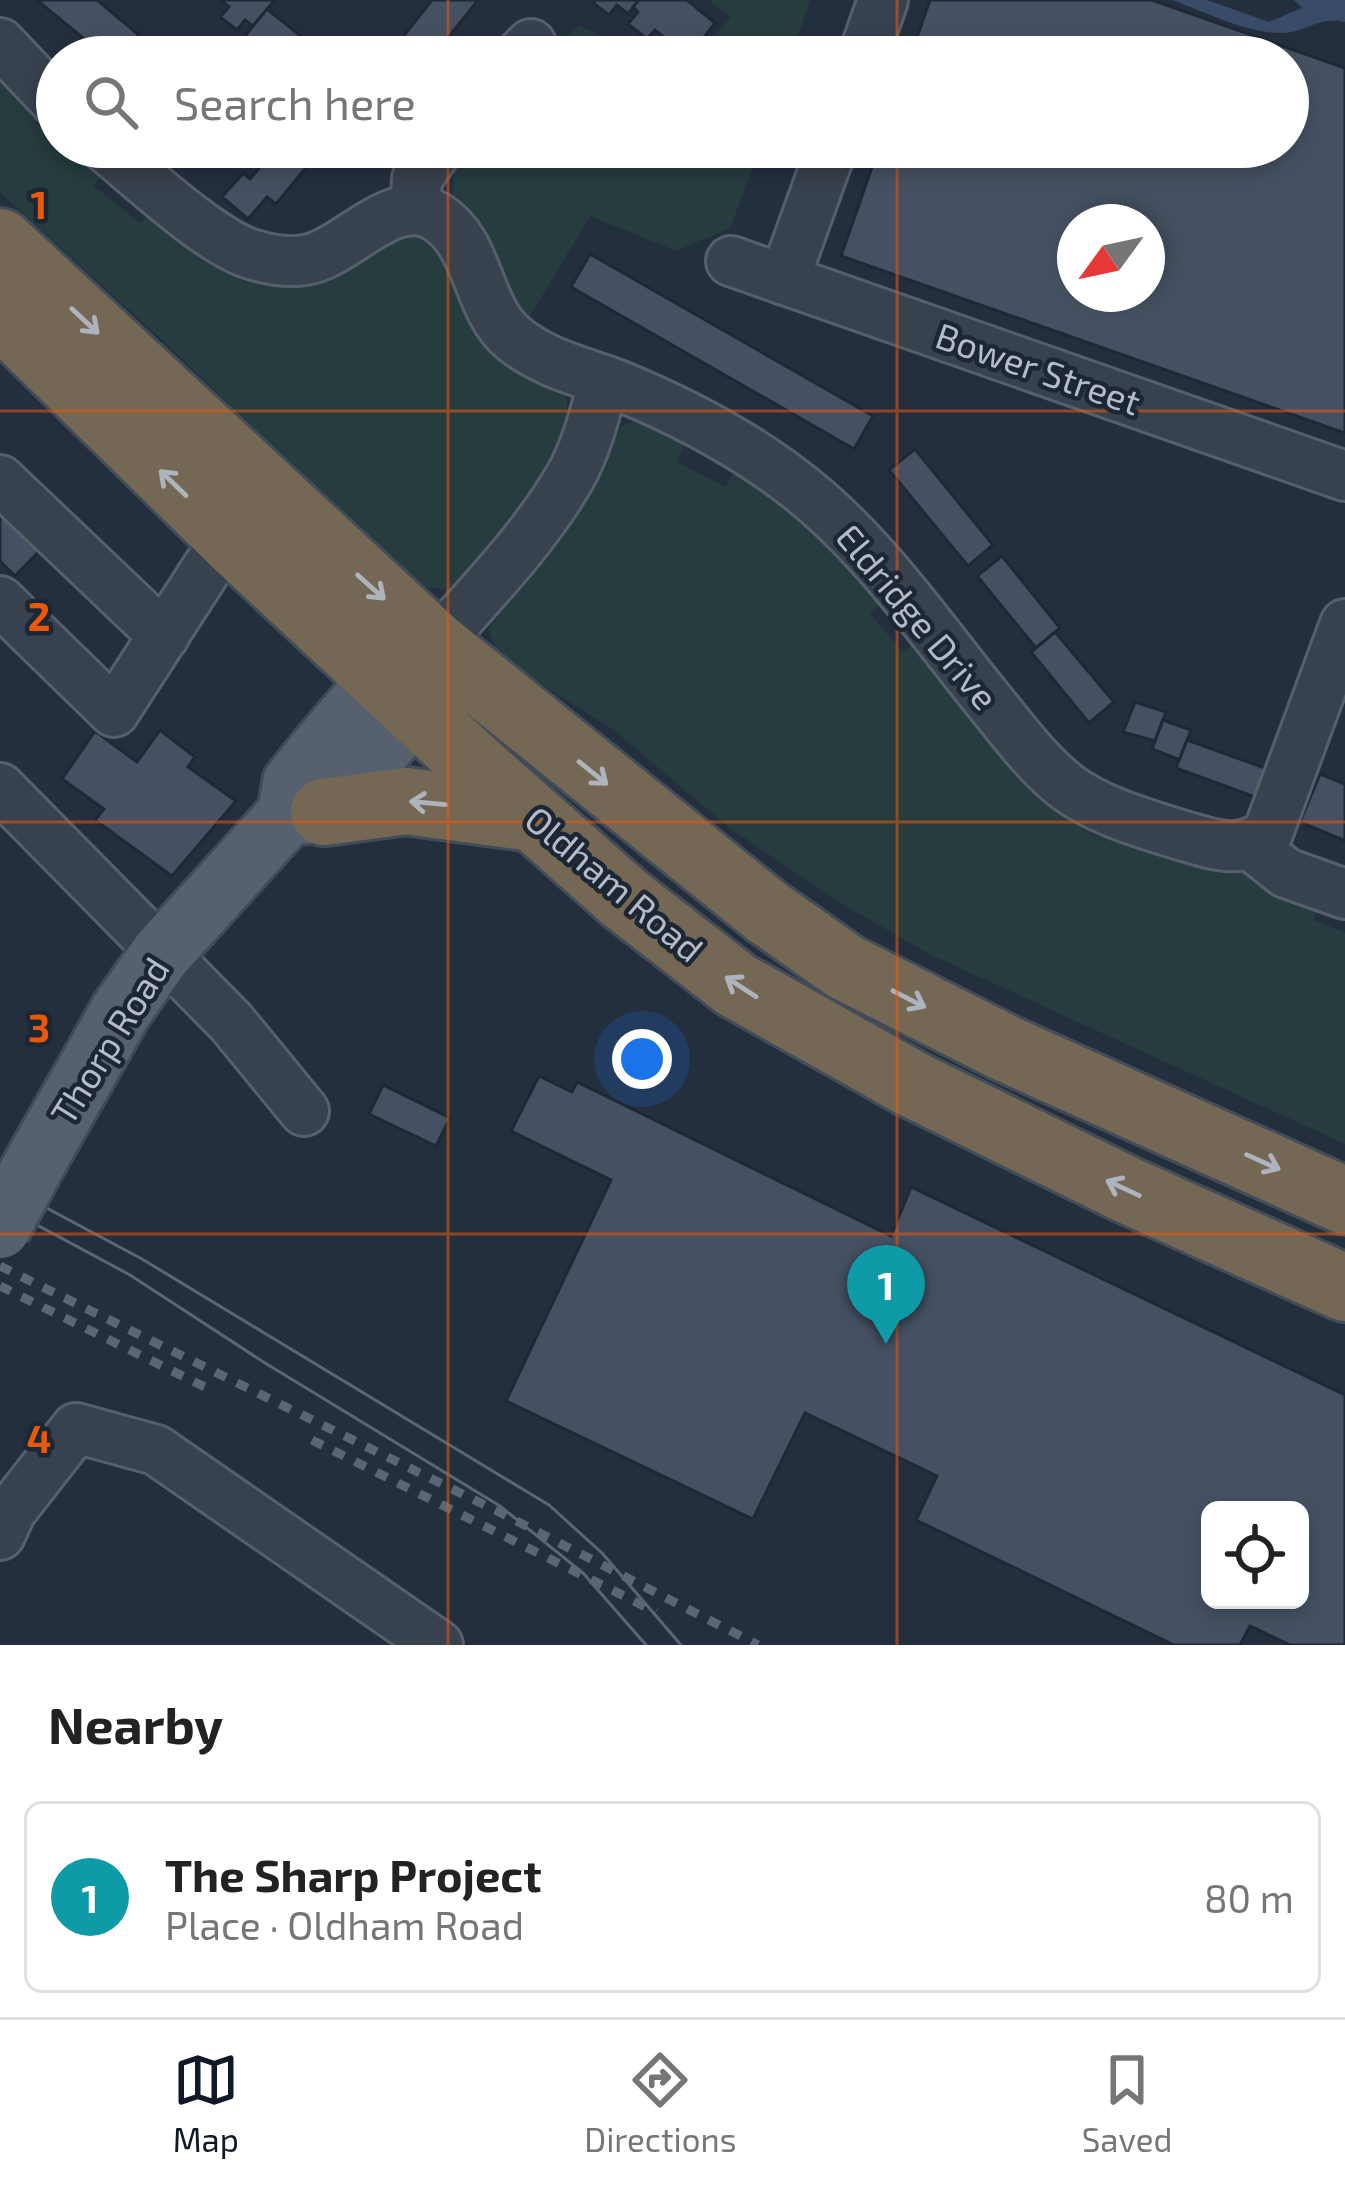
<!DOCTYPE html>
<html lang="en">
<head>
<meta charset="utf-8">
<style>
  body { margin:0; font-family:"Exo 2",sans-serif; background:#f2f2f2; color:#222 }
  .controls { position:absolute; right:36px; bottom:36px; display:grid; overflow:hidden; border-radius:18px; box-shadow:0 6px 18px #0003 }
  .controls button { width:108px; height:108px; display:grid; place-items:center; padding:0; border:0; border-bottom:3px solid #e0e0e0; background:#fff; color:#222; font:60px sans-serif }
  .compass { position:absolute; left:1057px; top:204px; width:108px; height:108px; border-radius:50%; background:#fff; box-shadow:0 6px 18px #0003; rotate:237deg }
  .you { position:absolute; left:642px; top:1059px; width:42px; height:42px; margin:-30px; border:9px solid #fff; border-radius:50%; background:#1a73e8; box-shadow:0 0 0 18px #1a73e833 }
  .badge { display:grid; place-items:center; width:78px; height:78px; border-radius:50%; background:#111827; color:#fff; font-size:39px; font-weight:700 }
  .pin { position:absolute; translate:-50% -99px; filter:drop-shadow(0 3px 6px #0008) }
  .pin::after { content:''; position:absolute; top:63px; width:42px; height:36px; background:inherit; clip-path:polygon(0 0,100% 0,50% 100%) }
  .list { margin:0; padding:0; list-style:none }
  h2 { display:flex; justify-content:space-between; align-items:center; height:156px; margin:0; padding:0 48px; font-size:51px }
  h2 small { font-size:39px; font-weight:400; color:#767676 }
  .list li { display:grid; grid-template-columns:78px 1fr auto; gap:36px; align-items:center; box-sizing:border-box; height:192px; margin:0 24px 24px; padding:0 24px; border:3px solid #e0e0e0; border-radius:18px }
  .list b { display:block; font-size:45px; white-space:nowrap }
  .list p { margin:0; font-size:39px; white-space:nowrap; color:#767676 }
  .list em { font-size:39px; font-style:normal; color:#767676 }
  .icon { flex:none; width:66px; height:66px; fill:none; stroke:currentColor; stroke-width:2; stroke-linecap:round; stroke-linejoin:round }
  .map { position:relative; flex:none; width:1345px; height:1645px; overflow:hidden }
  .search { position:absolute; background:#fff; box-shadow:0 6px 18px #0003; left:36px; right:36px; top:36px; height:132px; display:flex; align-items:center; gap:30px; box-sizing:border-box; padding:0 42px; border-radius:66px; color:#767676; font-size:45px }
  .sheet { height:372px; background:#fff }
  nav { display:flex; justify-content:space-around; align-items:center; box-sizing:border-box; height:168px; border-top:3px solid #e0e0e0; background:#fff; font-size:33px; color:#767676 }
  nav a { display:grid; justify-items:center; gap:6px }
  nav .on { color:#111827 }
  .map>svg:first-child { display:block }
  .green { fill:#263c3f }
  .water { fill:#394c67 }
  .building { fill:#455162; stroke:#1f2835; stroke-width:3; fill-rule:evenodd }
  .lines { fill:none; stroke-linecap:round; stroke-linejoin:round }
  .minor-casing { stroke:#565f6c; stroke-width:54 }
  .major-casing { stroke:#414a57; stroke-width:66 }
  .highway-casing { stroke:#434c59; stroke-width:72 }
  .minor { stroke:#38414e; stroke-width:48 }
  .major { stroke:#56606e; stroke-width:60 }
  .highway { stroke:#746855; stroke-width:66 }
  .tram { stroke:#5a6575; stroke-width:3 }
  .rail { stroke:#5a6575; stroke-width:9; stroke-dasharray:12 12; stroke-linecap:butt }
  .major-bridge-casing { stroke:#414a57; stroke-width:66; stroke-linecap:butt }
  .major-bridge { stroke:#56606e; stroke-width:60 }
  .oneway { stroke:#aeb4bd }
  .grid { fill:none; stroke:#e8590c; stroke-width:3; stroke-opacity:0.55 }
  .labels { text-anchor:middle; stroke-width:9; stroke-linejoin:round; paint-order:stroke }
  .street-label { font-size:36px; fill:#b4bcc9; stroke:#1d2633 }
  .grid-label { font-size:39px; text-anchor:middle; font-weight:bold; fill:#e8590c; stroke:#1d2633; stroke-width:9; stroke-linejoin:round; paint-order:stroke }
</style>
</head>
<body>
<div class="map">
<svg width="1345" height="1645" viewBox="0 0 1345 1645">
  <rect width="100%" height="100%" fill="#242f3e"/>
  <g class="green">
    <polygon points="709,0 810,0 791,57 697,57 731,17"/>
    <polygon points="580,25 636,57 542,57"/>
    <path d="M0,66L57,120V147H85L107,168L94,186L140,223L155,207L217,255L403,231L424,233L567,399C571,464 498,535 460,583L446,590L418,586L161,339L0,193Z"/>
    <path d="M468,147H761L730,228L676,251L590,216L528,319C499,277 497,234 452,203L454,167Z"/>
    <polygon points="646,421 689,435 677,462 726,487 737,464 781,493 888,597 870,614 903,652 921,639 1085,815 1321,899 1314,920 1345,933 1345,1144 927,953 836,900 728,827 614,730 508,664 496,649 488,629 563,536 589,491 615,430 628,423"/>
  </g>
  <path class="water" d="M1172,0H1207L1269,22L1302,8L1294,0H1345V22C1321,15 1303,33 1282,33C1246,33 1206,12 1172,0Z"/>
  <g class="building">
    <polygon points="37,0 97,0 139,35 131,45 146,57 106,57"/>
    <polygon points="221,0 275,0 253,26 245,20 237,30 220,17 229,7"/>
    <polygon points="432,0 478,0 433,57 387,57"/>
    <polygon points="596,0 639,0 628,14 617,5 609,15 593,3"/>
    <polygon points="639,0 687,0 715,23 691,54 685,49 675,57 659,44 665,38 655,30 647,39 628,24 638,12 633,7"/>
    <path d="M930,0H1152L1345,68V433L841,256L879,147H1288V57H910ZM1075,222H1147V294H1075Z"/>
    <polygon points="267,9 327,57 246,57 240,52 250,40 245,36"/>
    <polygon points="203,147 246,147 229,168"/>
    <polygon points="277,147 315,147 320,151 276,204 267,197 248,219 222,197 243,173 250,179"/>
    <polygon points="590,254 873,416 854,449 571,287"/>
    <polygon points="915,449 993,545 968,566 889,470"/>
    <polygon points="0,503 44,546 15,576 0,561"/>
    <polygon points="1002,556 1060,628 1036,648 977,576"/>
    <polygon points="1055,632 1114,702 1089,723 1031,652"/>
    <polygon points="1135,702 1166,712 1155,741 1123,732"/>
    <polygon points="1163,720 1191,730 1180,760 1152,749"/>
    <polygon points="160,730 195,757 188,767 236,801 172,876 95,820 104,809 62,779 95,731 137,762"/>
    <polygon points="1187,740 1273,771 1263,800 1176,768"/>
    <polygon points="1320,774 1345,784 1345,841 1300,822"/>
    <path d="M539,1076L572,1092L577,1082L891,1236L911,1187L1345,1395V1645H1290L1250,1626L1240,1645H1174L916,1520L937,1476L805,1413L753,1519L506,1401L611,1180L511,1131ZM1210,1510H1300V1600H1210Z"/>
    <polygon points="383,1085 450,1118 436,1146 369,1114"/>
  </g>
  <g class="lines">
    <g class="minor-casing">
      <g id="minor">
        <polyline points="0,43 57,103"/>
        <polyline points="518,57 531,44"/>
        <polyline points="863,57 883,0"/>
        <path d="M105,147C140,176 211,242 251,254C267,259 288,263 305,260C347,254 393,189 437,217C480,244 476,307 513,338C544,364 584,372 620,386C688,414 760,453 816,501C882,558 933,632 988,700C1012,729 1036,763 1067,787C1099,811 1145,824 1184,836C1215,845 1240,855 1268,833L1345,624"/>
        <polyline points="415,210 417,179 439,147"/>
        <polyline points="731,261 1345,476"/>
        <polyline points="784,280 832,147"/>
        <polyline points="0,480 164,636"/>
        <polyline points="0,601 114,712 209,565 233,541"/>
        <path d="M435,645C482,592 534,539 570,477C587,447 595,413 604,380"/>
        <polyline points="0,788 231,1022 304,1111"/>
        <polyline points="1252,846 1286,873 1345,894"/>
        <polyline points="0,1535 11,1511 76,1428 156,1450 438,1645"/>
      </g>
    </g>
    <g class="major-casing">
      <g id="major">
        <polyline points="288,814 293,783 317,753 381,678 419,654"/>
        <polyline points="295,814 324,812 417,708 430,662"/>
        <polyline points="36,1161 121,1011 161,954 288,814"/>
      </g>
    </g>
    <g class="highway-casing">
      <g id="highway">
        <polyline points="0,242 435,645 767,912 845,967 1005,1048 1345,1201"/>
        <polyline points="0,313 233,541 474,765 624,898 736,985 912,1084 1125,1189 1345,1288"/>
        <polyline points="324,812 406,801 532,818"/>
      </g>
    </g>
    <use href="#minor" class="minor"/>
    <use href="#major" class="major"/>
    <use href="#highway" class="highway"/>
    <g class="tram">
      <polyline points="0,1183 142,1259 549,1505 602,1553 681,1645"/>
      <polyline points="0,1205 130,1275 265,1363 500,1506 583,1573 646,1645"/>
    </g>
    <g class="rail">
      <polyline points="0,1266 499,1512 758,1645"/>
      <polyline points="0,1286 215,1392"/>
      <polyline points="312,1440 656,1612"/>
    </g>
    <g class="major-bridge-casing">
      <polyline id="major-bridge" points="0,1228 36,1161"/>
    </g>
    <use href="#major-bridge" class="major-bridge"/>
  </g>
  <defs><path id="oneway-shaft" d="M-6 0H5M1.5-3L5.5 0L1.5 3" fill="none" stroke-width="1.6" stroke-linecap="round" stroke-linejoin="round" transform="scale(3)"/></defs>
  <g class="oneway">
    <use href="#oneway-shaft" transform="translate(85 321) rotate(43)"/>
    <use href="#oneway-shaft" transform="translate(173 483) rotate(-136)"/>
    <use href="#oneway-shaft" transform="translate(371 587) rotate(42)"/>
    <use href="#oneway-shaft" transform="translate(593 773) rotate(39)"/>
    <use href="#oneway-shaft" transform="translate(428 803) rotate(-175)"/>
    <use href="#oneway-shaft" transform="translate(741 987) rotate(-147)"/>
    <use href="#oneway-shaft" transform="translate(909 999) rotate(27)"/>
    <use href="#oneway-shaft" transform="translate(1263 1162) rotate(24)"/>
    <use href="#oneway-shaft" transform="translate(1123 1188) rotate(-155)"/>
  </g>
  <path class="grid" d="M448,0V57M897,0V57M448,147V1645M897,147V1645M0,411H1345M0,822H1345M0,1234H1345"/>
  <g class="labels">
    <g class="street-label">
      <text transform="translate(1038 369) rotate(19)" y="13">Bower Street</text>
      <text transform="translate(917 617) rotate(50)" y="13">Eldridge Drive</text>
      <text transform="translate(614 884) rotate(40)" y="13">Oldham Road</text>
      <text transform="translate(110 1041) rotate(-58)" y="13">Thorp Road</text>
    </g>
  </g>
  <g class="grid-label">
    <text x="39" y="219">1</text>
    <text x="39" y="631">2</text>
    <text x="39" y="1042">3</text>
    <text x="39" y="1453">4</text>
  </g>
</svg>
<div class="controls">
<button><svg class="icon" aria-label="locate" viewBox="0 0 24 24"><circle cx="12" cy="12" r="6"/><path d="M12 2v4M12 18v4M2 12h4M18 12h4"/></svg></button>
</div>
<svg class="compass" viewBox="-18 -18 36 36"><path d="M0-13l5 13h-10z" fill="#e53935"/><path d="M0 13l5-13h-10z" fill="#767676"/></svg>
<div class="you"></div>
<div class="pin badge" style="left:886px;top:1344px;background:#0f9aa8">1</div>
<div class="search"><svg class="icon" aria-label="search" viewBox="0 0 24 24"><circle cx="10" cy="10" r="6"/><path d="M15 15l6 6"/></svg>Search here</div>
</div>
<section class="sheet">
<h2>Nearby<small></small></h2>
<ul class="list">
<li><span class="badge" style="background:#0f9aa8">1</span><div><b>The Sharp Project</b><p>Place · Oldham Road</p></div><em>80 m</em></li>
</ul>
</section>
<nav>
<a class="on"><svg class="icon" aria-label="map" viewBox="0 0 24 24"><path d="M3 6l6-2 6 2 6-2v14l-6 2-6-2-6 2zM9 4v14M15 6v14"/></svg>Map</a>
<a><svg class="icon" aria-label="directions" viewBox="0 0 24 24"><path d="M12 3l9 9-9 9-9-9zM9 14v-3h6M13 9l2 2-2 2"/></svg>Directions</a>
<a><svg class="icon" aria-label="saved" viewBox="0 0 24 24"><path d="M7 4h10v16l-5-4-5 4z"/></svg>Saved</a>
</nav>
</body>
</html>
